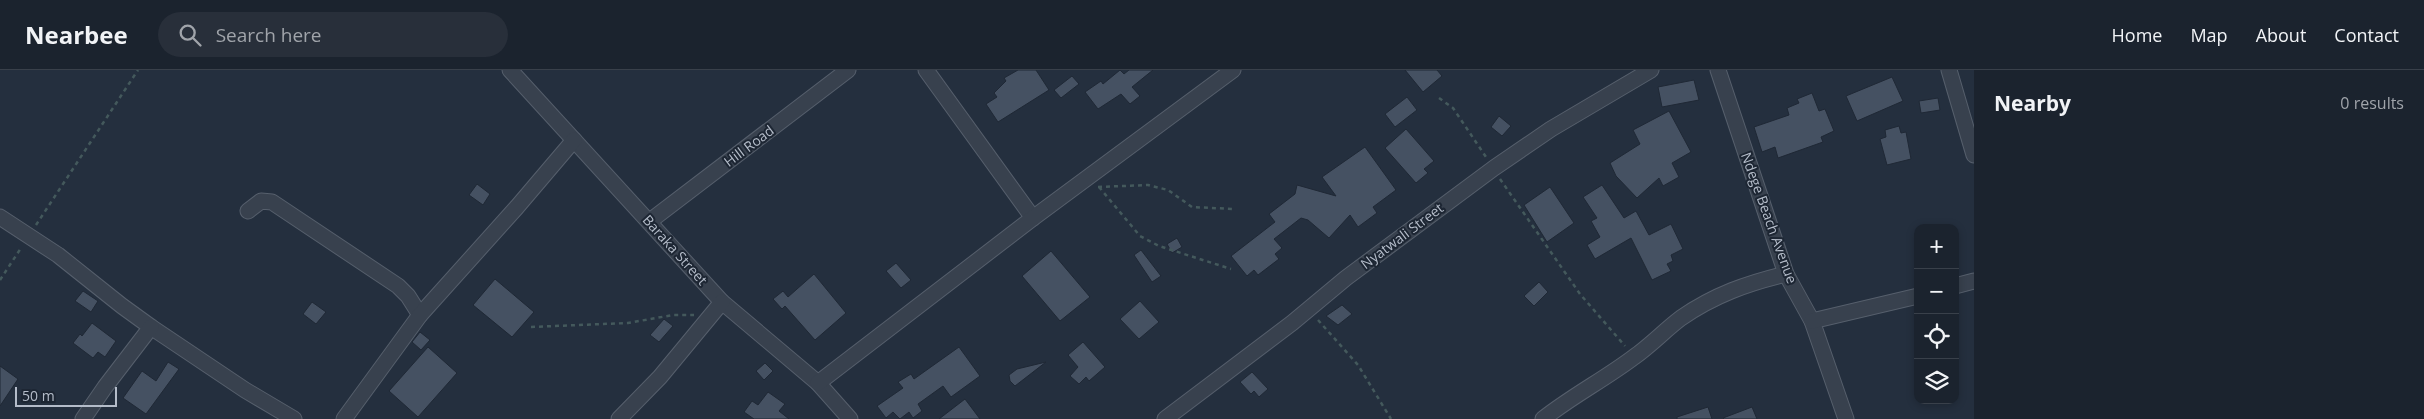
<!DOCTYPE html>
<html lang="en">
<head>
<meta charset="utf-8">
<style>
  body { margin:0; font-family:"Open Sans",sans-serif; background:#282f3a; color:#f1f3f6 }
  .controls { position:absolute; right:15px; bottom:15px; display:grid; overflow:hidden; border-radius:10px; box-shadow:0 2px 8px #0003 }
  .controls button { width:45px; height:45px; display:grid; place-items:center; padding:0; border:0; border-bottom:1px solid #39404a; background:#1b232e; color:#f1f3f6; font:25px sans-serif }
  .scale { position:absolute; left:15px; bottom:12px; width:102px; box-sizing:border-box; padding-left:5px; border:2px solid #b4bcc9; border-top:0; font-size:14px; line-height:18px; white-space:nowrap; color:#b4bcc9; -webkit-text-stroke:4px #1d2633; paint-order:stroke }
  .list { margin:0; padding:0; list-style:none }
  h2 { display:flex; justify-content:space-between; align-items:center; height:65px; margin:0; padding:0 20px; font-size:21px }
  h2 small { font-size:16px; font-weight:400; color:#a0a4aa }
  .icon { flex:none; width:28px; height:28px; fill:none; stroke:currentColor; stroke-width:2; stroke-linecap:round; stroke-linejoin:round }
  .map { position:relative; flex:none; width:1974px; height:349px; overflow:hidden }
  header { display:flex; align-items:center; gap:30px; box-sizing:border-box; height:70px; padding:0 25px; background:#1b232e; border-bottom:1px solid #39404a }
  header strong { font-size:24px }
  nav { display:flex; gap:28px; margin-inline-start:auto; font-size:18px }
  .search { width:350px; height:45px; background:#282f3a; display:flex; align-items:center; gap:12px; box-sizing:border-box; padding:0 18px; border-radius:28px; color:#a0a4aa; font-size:19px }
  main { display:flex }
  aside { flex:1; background:#1b232e }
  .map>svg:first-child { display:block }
  .building { fill:#455162; stroke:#1f2835 }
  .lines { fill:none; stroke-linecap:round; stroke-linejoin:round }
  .minor-casing { stroke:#565f6c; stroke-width:17 }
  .path { stroke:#44595c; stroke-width:2.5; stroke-dasharray:4 4; stroke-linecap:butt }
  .minor { stroke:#38414e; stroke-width:15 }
  .labels { text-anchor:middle; stroke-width:4; stroke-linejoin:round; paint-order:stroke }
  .street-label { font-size:14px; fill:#b4bcc9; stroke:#1d2633 }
</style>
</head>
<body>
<header>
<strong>Nearbee</strong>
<div class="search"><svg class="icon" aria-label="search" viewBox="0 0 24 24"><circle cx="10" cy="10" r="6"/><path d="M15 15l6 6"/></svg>Search here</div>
<nav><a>Home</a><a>Map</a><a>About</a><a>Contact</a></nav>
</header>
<main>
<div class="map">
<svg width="1974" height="349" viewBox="0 0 1974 349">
  <rect width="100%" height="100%" fill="#242f3e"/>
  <g class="building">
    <polygon points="1018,0 1036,0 1049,20 998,52 986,34 997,27 994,23 1006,11 1004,8"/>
    <polygon points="1120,0 1124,4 1129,0 1153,0 1132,17 1140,26 1130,34 1121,24 1098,39 1085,22 1101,11 1103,14"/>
    <polygon points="1405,0 1437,0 1442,6 1423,22"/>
    <polygon points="1072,6 1079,14 1061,28 1054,20"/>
    <polygon points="1892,7 1903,31 1857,51 1846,26"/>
    <polygon points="1694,10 1699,30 1662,37 1658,17"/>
    <polygon points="1812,23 1819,41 1825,39 1834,61 1821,67 1823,72 1778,88 1775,77 1762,82 1754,57 1789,45 1787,38 1799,33 1797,29"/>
    <polygon points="1407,27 1417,40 1395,57 1385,44"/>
    <polygon points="1938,28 1940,40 1921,43 1919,31"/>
    <polygon points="1669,41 1691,82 1672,93 1679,107 1663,116 1659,108 1637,128 1616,106 1610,93 1640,74 1633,60"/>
    <polygon points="1499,46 1511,56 1502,66 1491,57"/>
    <polygon points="1899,56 1901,63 1906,62 1911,89 1887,95 1880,69 1886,67 1885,60"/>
    <polygon points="1406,59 1434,91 1424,99 1428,103 1416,113 1385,78"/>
    <polygon points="1365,77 1396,120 1373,137 1377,143 1358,157 1350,145 1329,168 1308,150 1301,148 1274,169 1282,178 1275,184 1279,189 1258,205 1254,200 1247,206 1231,186 1275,152 1269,144 1295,124 1297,115 1336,126 1322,107"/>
    <polygon points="477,114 490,124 483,135 469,125"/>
    <polygon points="1602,115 1624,148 1636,141 1649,165 1671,154 1683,179 1671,185 1673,191 1667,194 1671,201 1652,210 1631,168 1595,189 1587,175 1600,167 1591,151 1597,148 1583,127"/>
    <polygon points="1550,117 1574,153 1547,172 1524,135"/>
    <polygon points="1177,168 1182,177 1172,183 1167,174"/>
    <polygon points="1141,180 1161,206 1152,212 1134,185"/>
    <polygon points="1051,181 1090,227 1060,251 1022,206"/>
    <polygon points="896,193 911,210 901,218 886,201"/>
    <polygon points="814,204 846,243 815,270 785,236 782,239 773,229 783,221 788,227"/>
    <polygon points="495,209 534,242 512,267 473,235"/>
    <polygon points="1539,212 1548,222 1534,236 1524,226"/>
    <polygon points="83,221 98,231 91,242 75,231"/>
    <polygon points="1140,231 1159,252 1139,269 1120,249"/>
    <polygon points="312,232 326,242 316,254 303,244"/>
    <polygon points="1342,235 1352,244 1338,255 1326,246"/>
    <polygon points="664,249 673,256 659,272 650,265"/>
    <polygon points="92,253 116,271 105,287 98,282 93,288 73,273 80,264 82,266"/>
    <polygon points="420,262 430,270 421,280 412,272"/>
    <polygon points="1083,272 1105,297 1089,311 1086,307 1079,314 1070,306 1078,297 1068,285"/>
    <polygon points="428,277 457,303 418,347 389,321"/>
    <polygon points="959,277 980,306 951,327 943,316 918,334 922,341 913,348 909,342 900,349 893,342 886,348 877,336 903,318 898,312 911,304 914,309"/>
    <polygon points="168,292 179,299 146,344 123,328 142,301 156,311"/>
    <polygon points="1046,292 1015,316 1010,311 1009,305 1017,299"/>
    <polygon points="765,293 773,301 764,310 756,301"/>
    <polygon points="0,296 18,309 0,336"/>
    <polygon points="1252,302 1268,319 1259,327 1254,321 1251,324 1240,312"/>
    <polygon points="768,322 785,334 779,341 789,349 754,349 744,342 752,331 758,335"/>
    <polygon points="965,329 980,349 939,349"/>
    <polygon points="1708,337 1712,349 1677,349 1677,347"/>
    <polygon points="1752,337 1757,349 1724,349 1723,348"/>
  </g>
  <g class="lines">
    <g class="minor-casing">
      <g id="minor">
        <polyline points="510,0 722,232 818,313 850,349"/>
        <polyline points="926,0 1033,148"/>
        <polyline points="1718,0 1786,204 1812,251 1846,349"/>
        <polyline points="1949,0 1974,85"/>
        <polyline points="248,141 261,131 272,132 398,216 408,226 420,245"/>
        <polyline points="0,147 58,185 122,236 151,257 245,320 294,349"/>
        <polyline points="650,151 848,0"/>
        <polyline points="1955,216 1974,211"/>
        <polyline points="1812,251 1918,226"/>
        <polyline points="818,313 1033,148 1233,0"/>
        <polyline points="83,349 105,317 151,257"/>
        <polyline points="344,349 420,245 517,137 574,70"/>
        <polyline points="619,349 660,307 722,232"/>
        <polyline points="1165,349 1292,253 1346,208 1494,98 1551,59 1651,0"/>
        <path d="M1543,349C1572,326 1605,309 1634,287C1651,275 1665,260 1681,248C1714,225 1748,213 1786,204"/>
      </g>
    </g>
    <g class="path">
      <polyline points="1439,28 1453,38 1486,87"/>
      <polyline points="1500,109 1580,224 1625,276"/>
      <polyline points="1098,117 1148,115 1168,120 1192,137 1234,139"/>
      <polyline points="1099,117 1140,166 1159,176 1231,199"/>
      <polyline points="36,155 138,0"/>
      <polyline points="0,210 21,178"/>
      <polyline points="1318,250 1358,295 1391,349"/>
      <polyline points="531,257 628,253 673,245 694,245"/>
    </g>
    <use href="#minor" class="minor"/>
  </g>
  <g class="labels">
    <g class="street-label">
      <text transform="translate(749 76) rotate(-37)" y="5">Hill Road</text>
      <text transform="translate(1769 148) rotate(70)" y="5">Ndege Beach Avenue</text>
      <text transform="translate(1402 166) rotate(-37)" y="5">Nyatwali Street</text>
      <text transform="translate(675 180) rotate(48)" y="5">Baraka Street</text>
    </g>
  </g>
</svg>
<div class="controls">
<button>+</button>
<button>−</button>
<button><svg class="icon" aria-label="locate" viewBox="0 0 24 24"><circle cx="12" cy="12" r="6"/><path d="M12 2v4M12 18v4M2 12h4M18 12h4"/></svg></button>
<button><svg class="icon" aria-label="layers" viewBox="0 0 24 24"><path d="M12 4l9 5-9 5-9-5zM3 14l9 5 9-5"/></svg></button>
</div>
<div class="scale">50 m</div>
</div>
<aside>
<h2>Nearby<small>0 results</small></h2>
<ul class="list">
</ul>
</aside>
</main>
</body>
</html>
